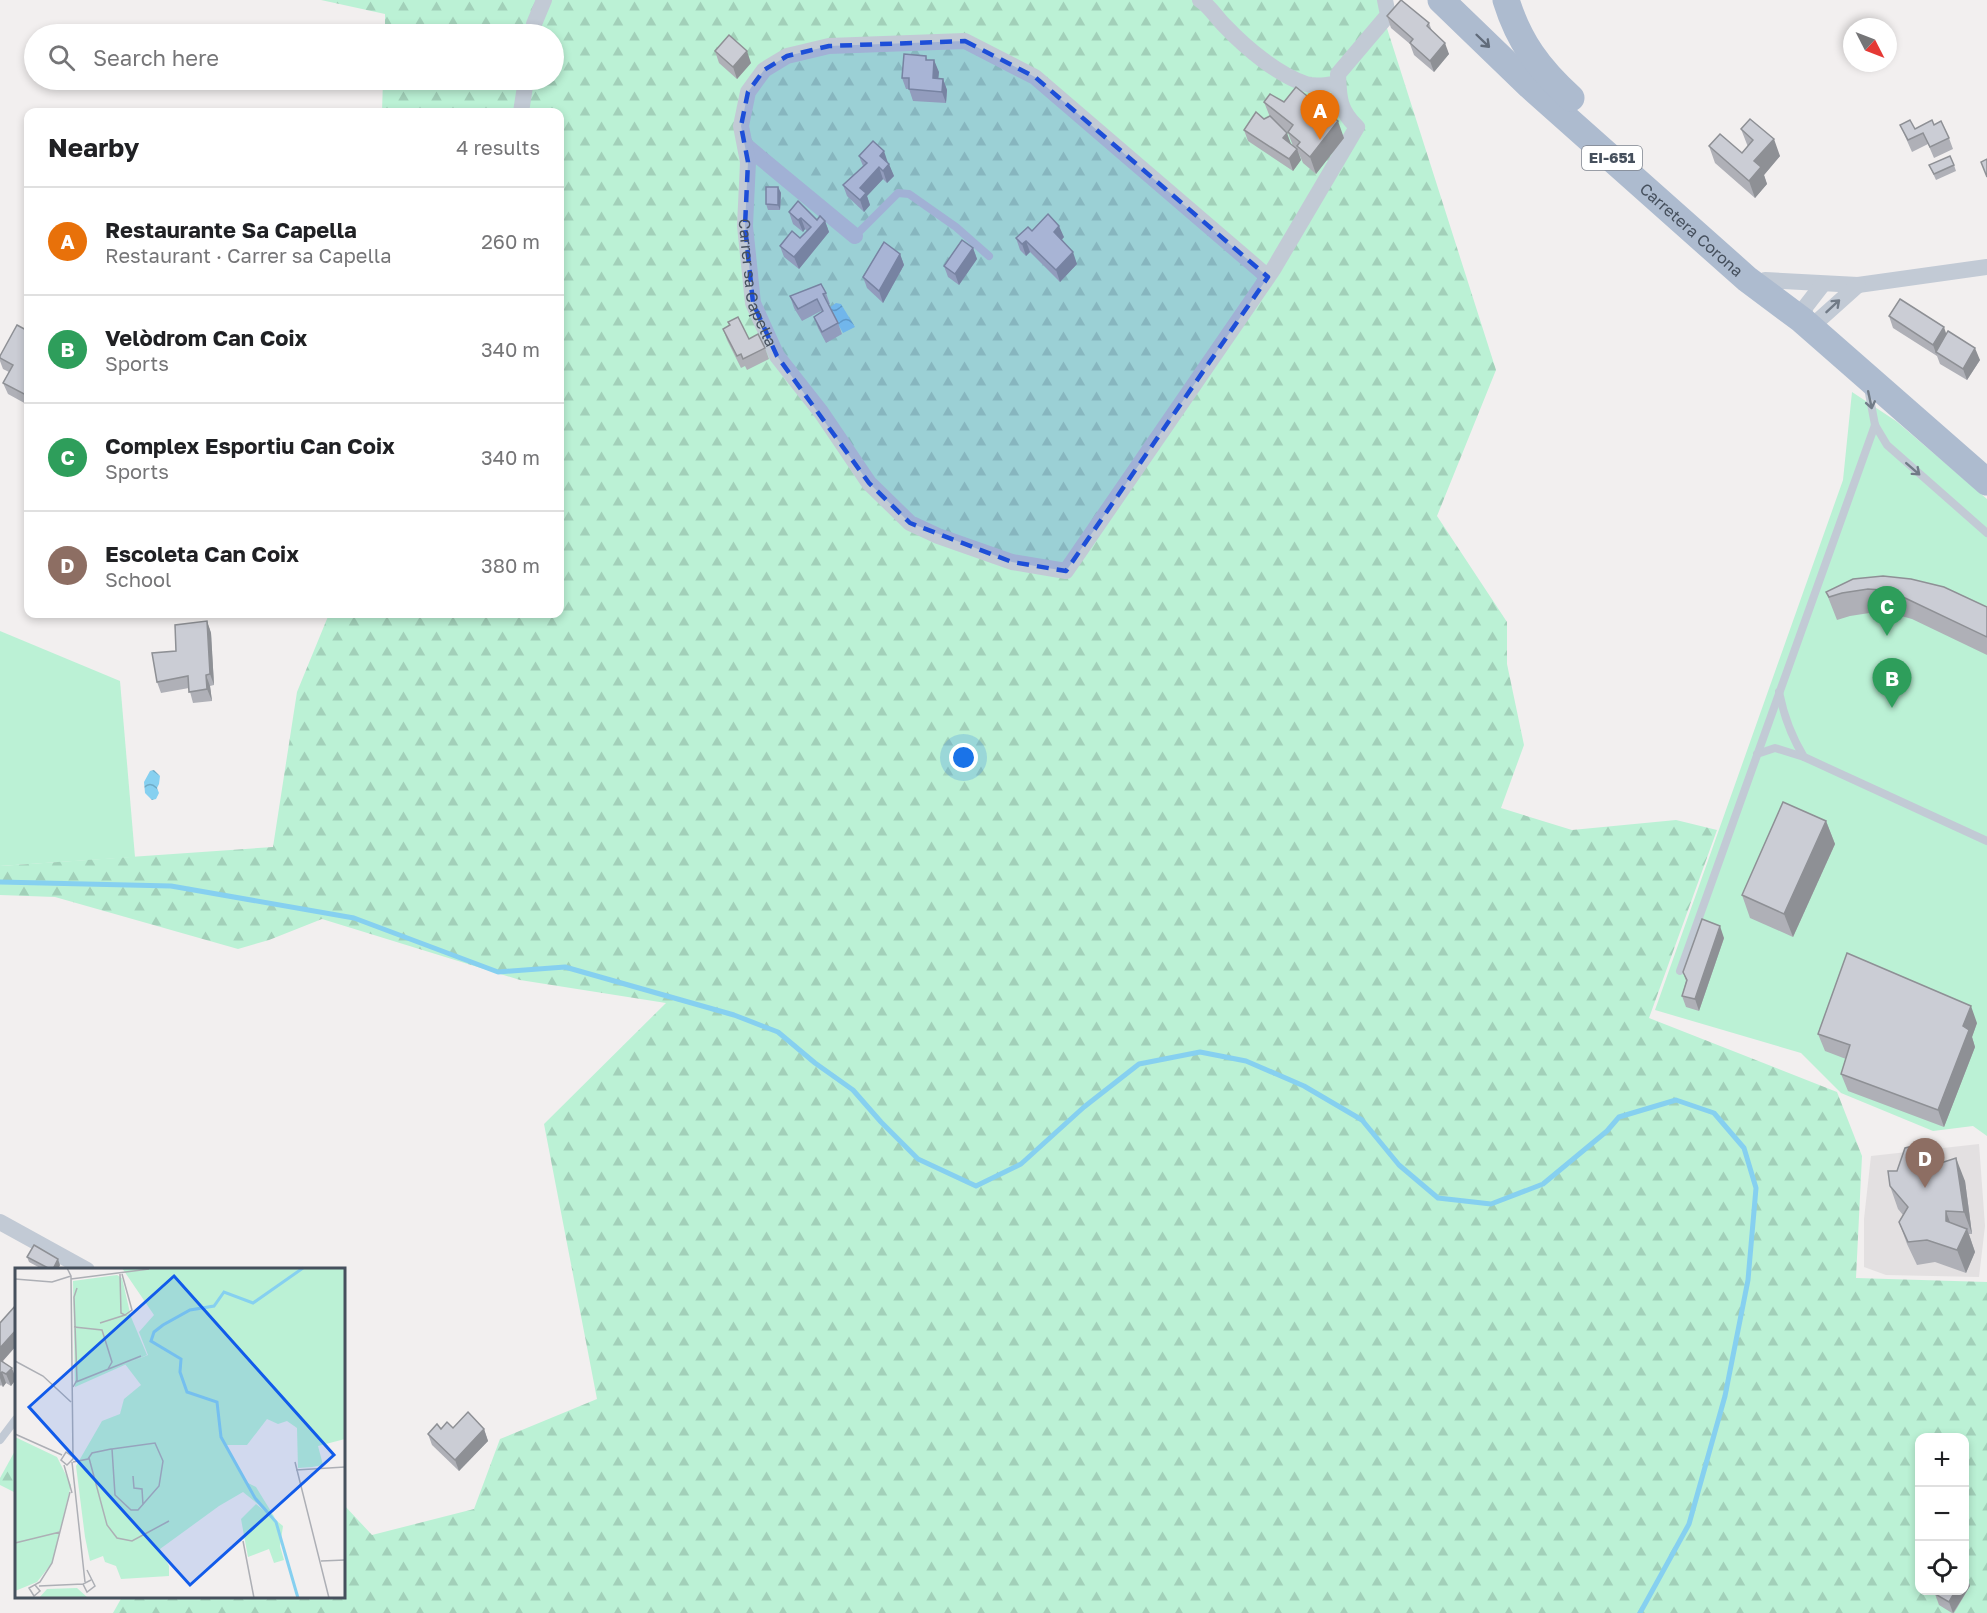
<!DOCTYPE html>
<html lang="en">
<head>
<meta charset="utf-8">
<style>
  body { margin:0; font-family:"Golos Text",sans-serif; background:#f6f6f6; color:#202124 }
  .controls { position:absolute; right:18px; bottom:18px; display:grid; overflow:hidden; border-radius:12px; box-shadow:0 3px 9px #0003 }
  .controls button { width:54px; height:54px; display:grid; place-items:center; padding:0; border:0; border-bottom:2px solid #e0e0e0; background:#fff; color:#202124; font:30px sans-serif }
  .compass { position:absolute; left:1843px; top:18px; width:54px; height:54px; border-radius:50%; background:#fff; box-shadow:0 3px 9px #0003; rotate:132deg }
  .you { position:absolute; left:964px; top:758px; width:21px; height:21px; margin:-15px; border:4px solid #fff; border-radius:50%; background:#1a73e8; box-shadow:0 0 0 9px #1a73e833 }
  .badge { display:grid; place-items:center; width:39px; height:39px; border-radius:50%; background:#115bea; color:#fff; font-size:20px; font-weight:700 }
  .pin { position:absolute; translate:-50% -50px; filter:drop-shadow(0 2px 3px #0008) }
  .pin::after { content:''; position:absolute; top:32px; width:21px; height:18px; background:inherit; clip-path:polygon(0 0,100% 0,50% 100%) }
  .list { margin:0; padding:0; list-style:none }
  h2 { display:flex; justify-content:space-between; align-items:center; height:78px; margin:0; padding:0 24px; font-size:26px }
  h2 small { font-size:20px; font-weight:400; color:#757577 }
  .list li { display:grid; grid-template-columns:39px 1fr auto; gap:18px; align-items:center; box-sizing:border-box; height:108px; padding:0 24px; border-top:2px solid #e0e0e0 }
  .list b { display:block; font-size:22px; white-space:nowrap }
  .list p { margin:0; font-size:20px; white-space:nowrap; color:#757577 }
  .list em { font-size:20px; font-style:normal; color:#757577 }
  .icon { flex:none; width:33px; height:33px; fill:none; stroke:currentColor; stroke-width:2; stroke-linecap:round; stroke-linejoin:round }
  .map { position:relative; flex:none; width:1987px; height:1613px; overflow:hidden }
  .search { position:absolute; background:#fff; box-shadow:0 3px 9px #0003; left:24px; top:24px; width:540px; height:66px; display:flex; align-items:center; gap:15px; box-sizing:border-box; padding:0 21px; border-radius:33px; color:#757577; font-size:22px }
  .panel { position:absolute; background:#fff; box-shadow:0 3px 9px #0003; left:24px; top:108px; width:540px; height:510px; border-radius:12px }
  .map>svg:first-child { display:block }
  .education { fill:#e3e0e1 }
  .grass { fill:#bbf1d5 }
  .forest { fill:url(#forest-firs); fill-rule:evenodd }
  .water { fill:url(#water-waves) }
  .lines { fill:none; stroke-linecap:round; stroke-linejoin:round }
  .stream { stroke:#86d0f0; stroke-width:5 }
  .lane { stroke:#c2cad5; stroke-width:8 }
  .street { stroke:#c2cad5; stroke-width:16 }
  .primary { stroke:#adbbcf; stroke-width:27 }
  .wall { fill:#afb0b7; fill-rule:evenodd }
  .shaded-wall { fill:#8e9095 }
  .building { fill:#cbcdd5; stroke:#8e9095; stroke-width:1.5 }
  .oneway { stroke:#606b7a }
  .oneway2 { stroke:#717b87 }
  .marked { fill:#1d4ed8; fill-opacity:0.2; stroke:#1d4ed8; stroke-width:4.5; stroke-dasharray:12 8; stroke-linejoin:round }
  .labels { text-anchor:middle; stroke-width:4.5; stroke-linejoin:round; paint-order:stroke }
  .shield { fill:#fff; stroke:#7e848e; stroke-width:1.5 }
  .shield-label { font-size:15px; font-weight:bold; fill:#46505d }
  .street-label { font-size:16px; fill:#46505d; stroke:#fff }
  .inset-river { fill:none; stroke:#86d0f0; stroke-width:3 }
  .inset-road { fill:none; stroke:#adafb5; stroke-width:1.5 }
  .view { fill:#115bea; fill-opacity:0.15; stroke:#115bea; stroke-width:3 }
  .inset-edge { fill:none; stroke:#46505d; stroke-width:3 }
</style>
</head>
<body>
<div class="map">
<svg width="1987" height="1613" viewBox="0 0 1987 1613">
  <defs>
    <pattern id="forest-firs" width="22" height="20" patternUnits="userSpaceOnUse" patternTransform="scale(1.5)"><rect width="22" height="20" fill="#bbf1d5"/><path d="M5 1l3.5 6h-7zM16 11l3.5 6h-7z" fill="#a2d0b9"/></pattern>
    <pattern id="water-waves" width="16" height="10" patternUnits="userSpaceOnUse" patternTransform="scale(1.5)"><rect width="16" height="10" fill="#86d0f0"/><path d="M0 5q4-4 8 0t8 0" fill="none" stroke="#6fabc6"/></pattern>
  </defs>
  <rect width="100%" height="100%" fill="#f2efef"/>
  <polygon class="education" points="1979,1144 1985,1226 1979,1277 1886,1275 1864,1267 1864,1219 1871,1156"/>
  <g class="grass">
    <polygon points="1852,392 1896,421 1987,499 1987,1136 1973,1126 1933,1131 1841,1093 1801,1053 1655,1010 1843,480"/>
    <polygon points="0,631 120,681 135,857 0,866"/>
  </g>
  <g class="forest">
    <path d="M321,0H1378L1496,370L1437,516L1507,622V664L1524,745L1501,808L1572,830L1676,820L1717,830L1649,1018L1837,1092L1862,1156L1856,1278L1987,1282V1613H113L122,1597L344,1596V1505L372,1535L474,1509L500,1439L597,1399L544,1124L666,1003L520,980L322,919L269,940L238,949L55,897L0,895V866L273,847L297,692L329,614H560V112H382L383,80H554V34H385V14ZM1920,1438H1964V1590H1920Z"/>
    <polygon points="16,1449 16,1493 0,1485 0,1478"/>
  </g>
  <g class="water">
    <polygon points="836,303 841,304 855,327 843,333 829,308"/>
    <polygon points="154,770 160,776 159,784 157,788 159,793 156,799 152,800 145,793 144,782 150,771"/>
  </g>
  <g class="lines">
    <polyline class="stream" points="0,882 171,886 354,918 498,972 565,967 734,1015 778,1032 815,1063 853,1090 881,1122 918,1159 976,1186 1021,1164 1084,1107 1139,1064 1200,1052 1246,1061 1304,1086 1362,1120 1399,1165 1438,1198 1491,1204 1543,1184 1607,1131 1619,1117 1676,1100 1714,1113 1744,1148 1756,1188 1748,1280 1725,1396 1689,1524 1640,1613"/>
    <g class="lane">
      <polyline points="855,236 898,193 909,194 956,227 989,256"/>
      <polyline points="1868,388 1875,425 1887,445 1987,533"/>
      <path d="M1779,692C1784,717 1791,736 1804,757L1987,841"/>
      <polyline points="1757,754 1775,748 1804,757"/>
      <polyline points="1680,971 1875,425"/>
      <polyline points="0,1440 16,1419"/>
    </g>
    <g class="street">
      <path d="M1200,0C1211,7 1217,19 1226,27C1246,48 1278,75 1306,84C1316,87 1328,85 1338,83"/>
      <polyline points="532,34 534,24 544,0"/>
      <polyline points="521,112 526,80"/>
      <polyline points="745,145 855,236"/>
      <path id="s1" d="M1268,277L1035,77L965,41L829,46L787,56L764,70L748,92L741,126L748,162L745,226L753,303L777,356L821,412L869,483L910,523L938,536L1012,562L1066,571L1268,277L1274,268L1357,127C1339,110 1339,98 1338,74L1388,15L1385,0"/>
      <polyline points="1765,280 1858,285 1987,267"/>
      <polyline points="1802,320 1806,306 1823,284"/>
      <polyline points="1810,328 1858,285"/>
      <polyline points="0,1222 87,1270"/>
    </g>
    <g class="primary">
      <path id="s2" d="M1441,0L1530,86L1747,279L1802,320L1987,482"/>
      <path d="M1506,0C1519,42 1539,69 1571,98"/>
    </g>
  </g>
  <g class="wall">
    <polygon points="1387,16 1429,23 1432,31 1449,54 1434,72 1414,55 1410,44 1391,28"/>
    <polygon points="715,51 751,63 737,79 719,63"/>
    <polygon points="926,56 927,60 939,72 938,79 943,79 947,90 946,103 913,101 909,89 906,89 902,78"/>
    <path d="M1264,102L1344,138L1316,174L1303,163L1299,154L1298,152L1301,160L1293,171L1248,141L1244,130L1270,117ZM1282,128L1288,133L1293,146L1291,144Z"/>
    <polygon points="1900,125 1915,129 1934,125 1949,138 1953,149 1934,158 1928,144 1912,152"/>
    <polygon points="1741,129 1780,156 1764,175 1767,184 1755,198 1715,163 1709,146 1742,153 1748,147"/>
    <polygon points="859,156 888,163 894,176 887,183 883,179 867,196 870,205 864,212 847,196 843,185 863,166"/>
    <polygon points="1929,165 1954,165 1956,171 1936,180"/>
    <polygon points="778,187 781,193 780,210 768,210 766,204"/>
    <polygon points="789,212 825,221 829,232 799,269 784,257 780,246 800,238 807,231 805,229 803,232 793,224"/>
    <polygon points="1032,231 1064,237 1062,239 1077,264 1060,282 1030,252 1026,256 1020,250 1016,238"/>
    <polygon points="973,248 977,259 959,285 948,277 944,266"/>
    <polygon points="900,254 904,265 883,303 867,288 863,277"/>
    <polygon points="826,293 830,304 828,305 838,323 842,334 826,343 818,328 814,317 822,312 821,311 802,321 794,308 790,296"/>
    <polygon points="1889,316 1946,335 1980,360 1967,380 1940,364 1937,356 1893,328"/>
    <polygon points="723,329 749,339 765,348 769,359 747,370 745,366 741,368 727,340"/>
    <polygon points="28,331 28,405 8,394 3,383 9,372 3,369 0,361 0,356"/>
    <polygon points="1853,579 1987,607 1987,655 1912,619 1890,613 1876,612 1850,616 1837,620 1826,592"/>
    <polygon points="207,621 211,633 214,685 210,686 212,701 193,703 189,688 161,693 157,682 176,651"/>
    <polygon points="1826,821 1835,844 1793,937 1750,918 1742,895"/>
    <polygon points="1724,938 1699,1011 1686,1007 1682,996 1686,981 1683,972"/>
    <polygon points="1977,1023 1972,1037 1975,1047 1944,1127 1848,1091 1841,1074 1846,1059 1825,1051 1818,1034"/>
    <polygon points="1926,1143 1932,1159 1965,1181 1972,1234 1969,1234 1975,1252 1966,1273 1935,1262 1917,1265 1907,1244 1899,1222 1903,1215 1898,1209 1890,1186 1897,1171"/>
    <polygon points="27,1257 60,1265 58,1269 42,1269 29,1262"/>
    <polygon points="16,1305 16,1346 3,1361 16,1379 11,1386 6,1383 3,1387 1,1385 0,1386 0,1323"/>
    <polygon points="453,1428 484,1429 488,1441 459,1471 432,1445 428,1434"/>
    <polygon points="1966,1575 1970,1586 1954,1613 1952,1613 1939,1605 1935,1594"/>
  </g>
  <g class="shaded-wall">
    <polygon points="1445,43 1449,54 1434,72 1430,61"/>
    <polygon points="747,51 751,63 737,79 733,67"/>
    <polygon points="934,60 939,72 937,90 933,78"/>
    <polygon points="943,79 947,90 946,103 942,92"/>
    <polygon points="1338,121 1344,138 1316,174 1310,157"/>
    <polygon points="1287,133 1291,144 1283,138"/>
    <polygon points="1774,139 1780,156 1764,175 1767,184 1755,198 1749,181 1754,161"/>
    <polygon points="1297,149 1301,160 1293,171 1289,159"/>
    <polygon points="884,151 888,163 880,156"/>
    <polygon points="889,164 894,176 887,183 883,171"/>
    <polygon points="879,167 883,179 867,196 870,205 864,212 860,200 860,188"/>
    <polygon points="778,187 781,193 780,210 778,205"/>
    <polygon points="801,218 805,229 803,232 798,220"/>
    <polygon points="825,221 829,232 799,269 794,257"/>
    <polygon points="1059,226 1064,237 1059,243 1054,232"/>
    <polygon points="1026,241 1030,252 1026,256 1022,244"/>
    <polygon points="973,248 977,259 959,285 955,274"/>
    <polygon points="1073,252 1077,264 1060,282 1056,270"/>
    <polygon points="900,254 904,265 883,303 879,291"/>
    <polygon points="1944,327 1948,339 1936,352 1937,356 1933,345"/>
    <polygon points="1975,348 1980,360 1967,380 1963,369"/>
    <polygon points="28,389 28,403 26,395"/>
    <polygon points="207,621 211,633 214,685 210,674"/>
    <polygon points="206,675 210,686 212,701 207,689"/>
    <polygon points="1826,821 1835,844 1793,937 1784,914"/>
    <polygon points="1720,926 1724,938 1699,1011 1695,999"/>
    <polygon points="1971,1006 1977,1023 1972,1037 1975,1047 1944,1127 1938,1110 1963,1026"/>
    <polygon points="1956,1158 1965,1181 1972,1234 1964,1212"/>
    <polygon points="1946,1211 1954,1234 1946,1221"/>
    <polygon points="1967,1229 1975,1252 1966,1273 1957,1250"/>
    <polygon points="58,1259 60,1265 58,1269 53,1269"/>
    <polygon points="16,1330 16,1346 0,1364 0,1348"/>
    <polygon points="12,1368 16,1379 11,1386 6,1374"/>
    <polygon points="2,1372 6,1383 3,1387 0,1378 0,1374"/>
    <polygon points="484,1429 488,1441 459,1471 455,1460"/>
    <polygon points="1966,1575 1970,1586 1953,1613 1949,1602 1956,1590 1965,1590 1965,1577"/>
  </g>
  <g class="building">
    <polygon points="1401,0 1429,23 1427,26 1445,43 1430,61 1410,43 1413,39 1387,16"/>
    <polygon points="729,35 747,51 733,67 715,51"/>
    <polygon points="904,54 926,56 926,60 934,60 933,78 943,79 942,92 909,89 909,78 902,78"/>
    <polygon points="1296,87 1338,121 1310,157 1297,146 1300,142 1288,132 1293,125 1264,102 1270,94 1284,102"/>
    <polygon points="1256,112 1264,119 1270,116 1287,133 1283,138 1297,149 1289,159 1244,130"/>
    <polygon points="1750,119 1774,139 1754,161 1761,167 1749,181 1709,146 1720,134 1742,153 1753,140 1741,129"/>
    <polygon points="1910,120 1915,129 1932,120 1934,125 1941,121 1949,138 1930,147 1923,133 1908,140 1900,125"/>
    <polygon points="873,141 884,151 880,156 889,164 883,171 879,167 860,188 866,193 860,200 843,185 867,163 859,156"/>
    <polygon points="1950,156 1954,165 1934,174 1929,165"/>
    <polygon points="1987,159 1987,177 1981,162"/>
    <polygon points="766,187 778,187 778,205 766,204"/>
    <polygon points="798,201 817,220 820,216 825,221 794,257 780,246 792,231 800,238 811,227 801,218 798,220 789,212"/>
    <polygon points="1048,214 1059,226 1054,232 1073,252 1056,270 1026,241 1022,244 1016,238 1028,227 1032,231"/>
    <polygon points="962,240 973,248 955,274 944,266"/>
    <polygon points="884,242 900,254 879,291 863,277"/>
    <polygon points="821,284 826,293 823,294 838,323 822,332 814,317 823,311 817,299 798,309 790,296"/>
    <polygon points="1900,299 1944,327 1933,345 1889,316"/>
    <polygon points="738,317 749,339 758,334 765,348 743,359 741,354 737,356 723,329 730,325 728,322"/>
    <polygon points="17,325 28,331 28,389 26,395 3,383 13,365 0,358 0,356"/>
    <polygon points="1948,331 1975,348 1963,369 1936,352"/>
    <polygon points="1883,576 1911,579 1944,587 1987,607 1987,637 1903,597 1882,590 1868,589 1842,593 1829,597 1826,592 1853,579"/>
    <polygon points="207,621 210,674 206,675 207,689 189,692 188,676 157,682 152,653 176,651 175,625"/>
    <polygon points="1783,802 1826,821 1784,914 1742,895"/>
    <polygon points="1702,919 1720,926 1695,999 1682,996 1687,980 1683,972"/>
    <polygon points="1847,953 1971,1006 1963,1026 1969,1030 1938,1110 1841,1074 1850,1045 1818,1034"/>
    <polygon points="1926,1143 1929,1158 1941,1163 1956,1158 1964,1212 1946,1211 1946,1221 1967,1229 1957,1250 1927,1240 1908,1242 1899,1222 1908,1207 1890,1186 1888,1171 1897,1171 1905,1148"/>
    <polygon points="34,1245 58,1259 53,1269 50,1269 27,1257"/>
    <polygon points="16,1305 16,1330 0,1348 0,1323"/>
    <polygon points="0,1360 12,1368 6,1374 2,1372 0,1374"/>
    <polygon points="468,1412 484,1429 455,1460 428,1434 437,1424 441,1429 447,1422 453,1428"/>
    <polygon points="1936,1590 1956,1590 1949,1602 1935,1594"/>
  </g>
  <defs><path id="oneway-shaft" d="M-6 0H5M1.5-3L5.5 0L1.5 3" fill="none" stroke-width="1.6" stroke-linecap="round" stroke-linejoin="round" transform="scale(1.5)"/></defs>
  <use class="oneway" href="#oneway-shaft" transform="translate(1483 41) rotate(44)"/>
  <g class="oneway2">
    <use href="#oneway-shaft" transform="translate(1833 306) rotate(-43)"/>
    <use href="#oneway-shaft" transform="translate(1870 400) rotate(78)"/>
    <use href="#oneway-shaft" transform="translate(1913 469) rotate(41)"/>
  </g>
  <path class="marked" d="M965,41L1035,77L1268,277L1066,571L1012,562L910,523L869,483L777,356L753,303L745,226L748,162L741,126L748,92L764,70L787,56L829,46Z"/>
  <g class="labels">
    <rect class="shield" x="1582" y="146" width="60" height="24" rx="4.5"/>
    <g class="shield-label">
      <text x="1612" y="163">EI-651</text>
    </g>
    <g class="street-label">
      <text dy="6" stroke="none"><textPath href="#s2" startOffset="340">Carretera Corona</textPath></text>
      <text dy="6" stroke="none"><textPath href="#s1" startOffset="813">Carrer sa Capella</textPath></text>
    </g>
  </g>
  <g transform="translate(15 1268)">
    <rect width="330" height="330" fill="#f2efef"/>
    <path d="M102,7L107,10L116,49L132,87L60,119L58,13ZM241,236L268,258L265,278L269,292L259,295L254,281L233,289L226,251ZM62,320L73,330H24L32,321Z" fill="#bbf1d5"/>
    <path d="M107,0H330V171L303,178L308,197L297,199L283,200L282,160L272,153L263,156L252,151L232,177H211L231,214L241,219L260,250L228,224L204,238L145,281L154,298V308L106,311L101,298L90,294L88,288L75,293L70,269L61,198L87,153L105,146L109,131L126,117L110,96L133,87L124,64L139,47ZM0,169L42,189L56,217L37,295L22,314L0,323Z" fill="#bbf1d5"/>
    <path class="inset-river" d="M283,330L261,254L240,230L206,169L202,134L172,124L165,104L166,91L136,73L139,64L148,57L175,42L199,38L209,24L238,35L288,0"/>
    <path class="inset-road" d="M52,0L56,8L58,191L52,197L46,192L51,184L58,189M107,6L117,42L110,47M0,11L37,14L56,8M56,11L134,1M85,55L110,47L106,45L105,6M59,59L87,62L97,94L93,101M0,93L28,108L56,134M61,114L126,88M58,119L62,112L59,29L62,20M0,166L47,187M74,190L92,257L102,270L117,273L154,253M57,194L70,314M58,194L73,191L77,185L96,181H97L140,175L148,193L144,218L123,242H116L100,227L97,181M280,194L314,330M49,197L57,225M281,202L330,199M118,208L119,220L127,221L128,237M228,273L239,330M0,275L45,264M306,293L330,292M72,302L80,318L72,324L68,316L76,312M20,317L25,323L19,328L14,320L25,314L37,295L55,224M24,318L68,316"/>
    <path class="view" d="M159,8L319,187L175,317L14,139Z"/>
    <rect width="330" height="330" class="inset-edge"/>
  </g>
</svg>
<div class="controls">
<button>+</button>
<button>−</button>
<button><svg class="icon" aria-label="locate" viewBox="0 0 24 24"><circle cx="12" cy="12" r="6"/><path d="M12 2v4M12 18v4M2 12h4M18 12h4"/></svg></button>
</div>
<svg class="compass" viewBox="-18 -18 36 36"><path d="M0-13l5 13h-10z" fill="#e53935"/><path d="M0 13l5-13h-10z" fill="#757577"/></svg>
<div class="you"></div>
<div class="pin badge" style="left:1320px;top:140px;background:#e8710a">A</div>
<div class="pin badge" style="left:1892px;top:708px;background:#2e9e5b">B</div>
<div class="pin badge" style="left:1887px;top:636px;background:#2e9e5b">C</div>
<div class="pin badge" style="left:1925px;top:1188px;background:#8d6e63">D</div>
<div class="search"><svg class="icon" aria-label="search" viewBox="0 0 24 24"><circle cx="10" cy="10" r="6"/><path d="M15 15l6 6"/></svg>Search here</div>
<section class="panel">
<h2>Nearby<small>4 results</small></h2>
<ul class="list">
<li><span class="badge" style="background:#e8710a">A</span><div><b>Restaurante Sa Capella</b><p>Restaurant · Carrer sa Capella</p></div><em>260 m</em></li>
<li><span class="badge" style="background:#2e9e5b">B</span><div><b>Velòdrom Can Coix</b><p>Sports</p></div><em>340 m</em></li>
<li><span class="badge" style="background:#2e9e5b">C</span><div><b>Complex Esportiu Can Coix</b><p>Sports</p></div><em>340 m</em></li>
<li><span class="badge" style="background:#8d6e63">D</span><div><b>Escoleta Can Coix</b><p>School</p></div><em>380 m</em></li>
</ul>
</section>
</div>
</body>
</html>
